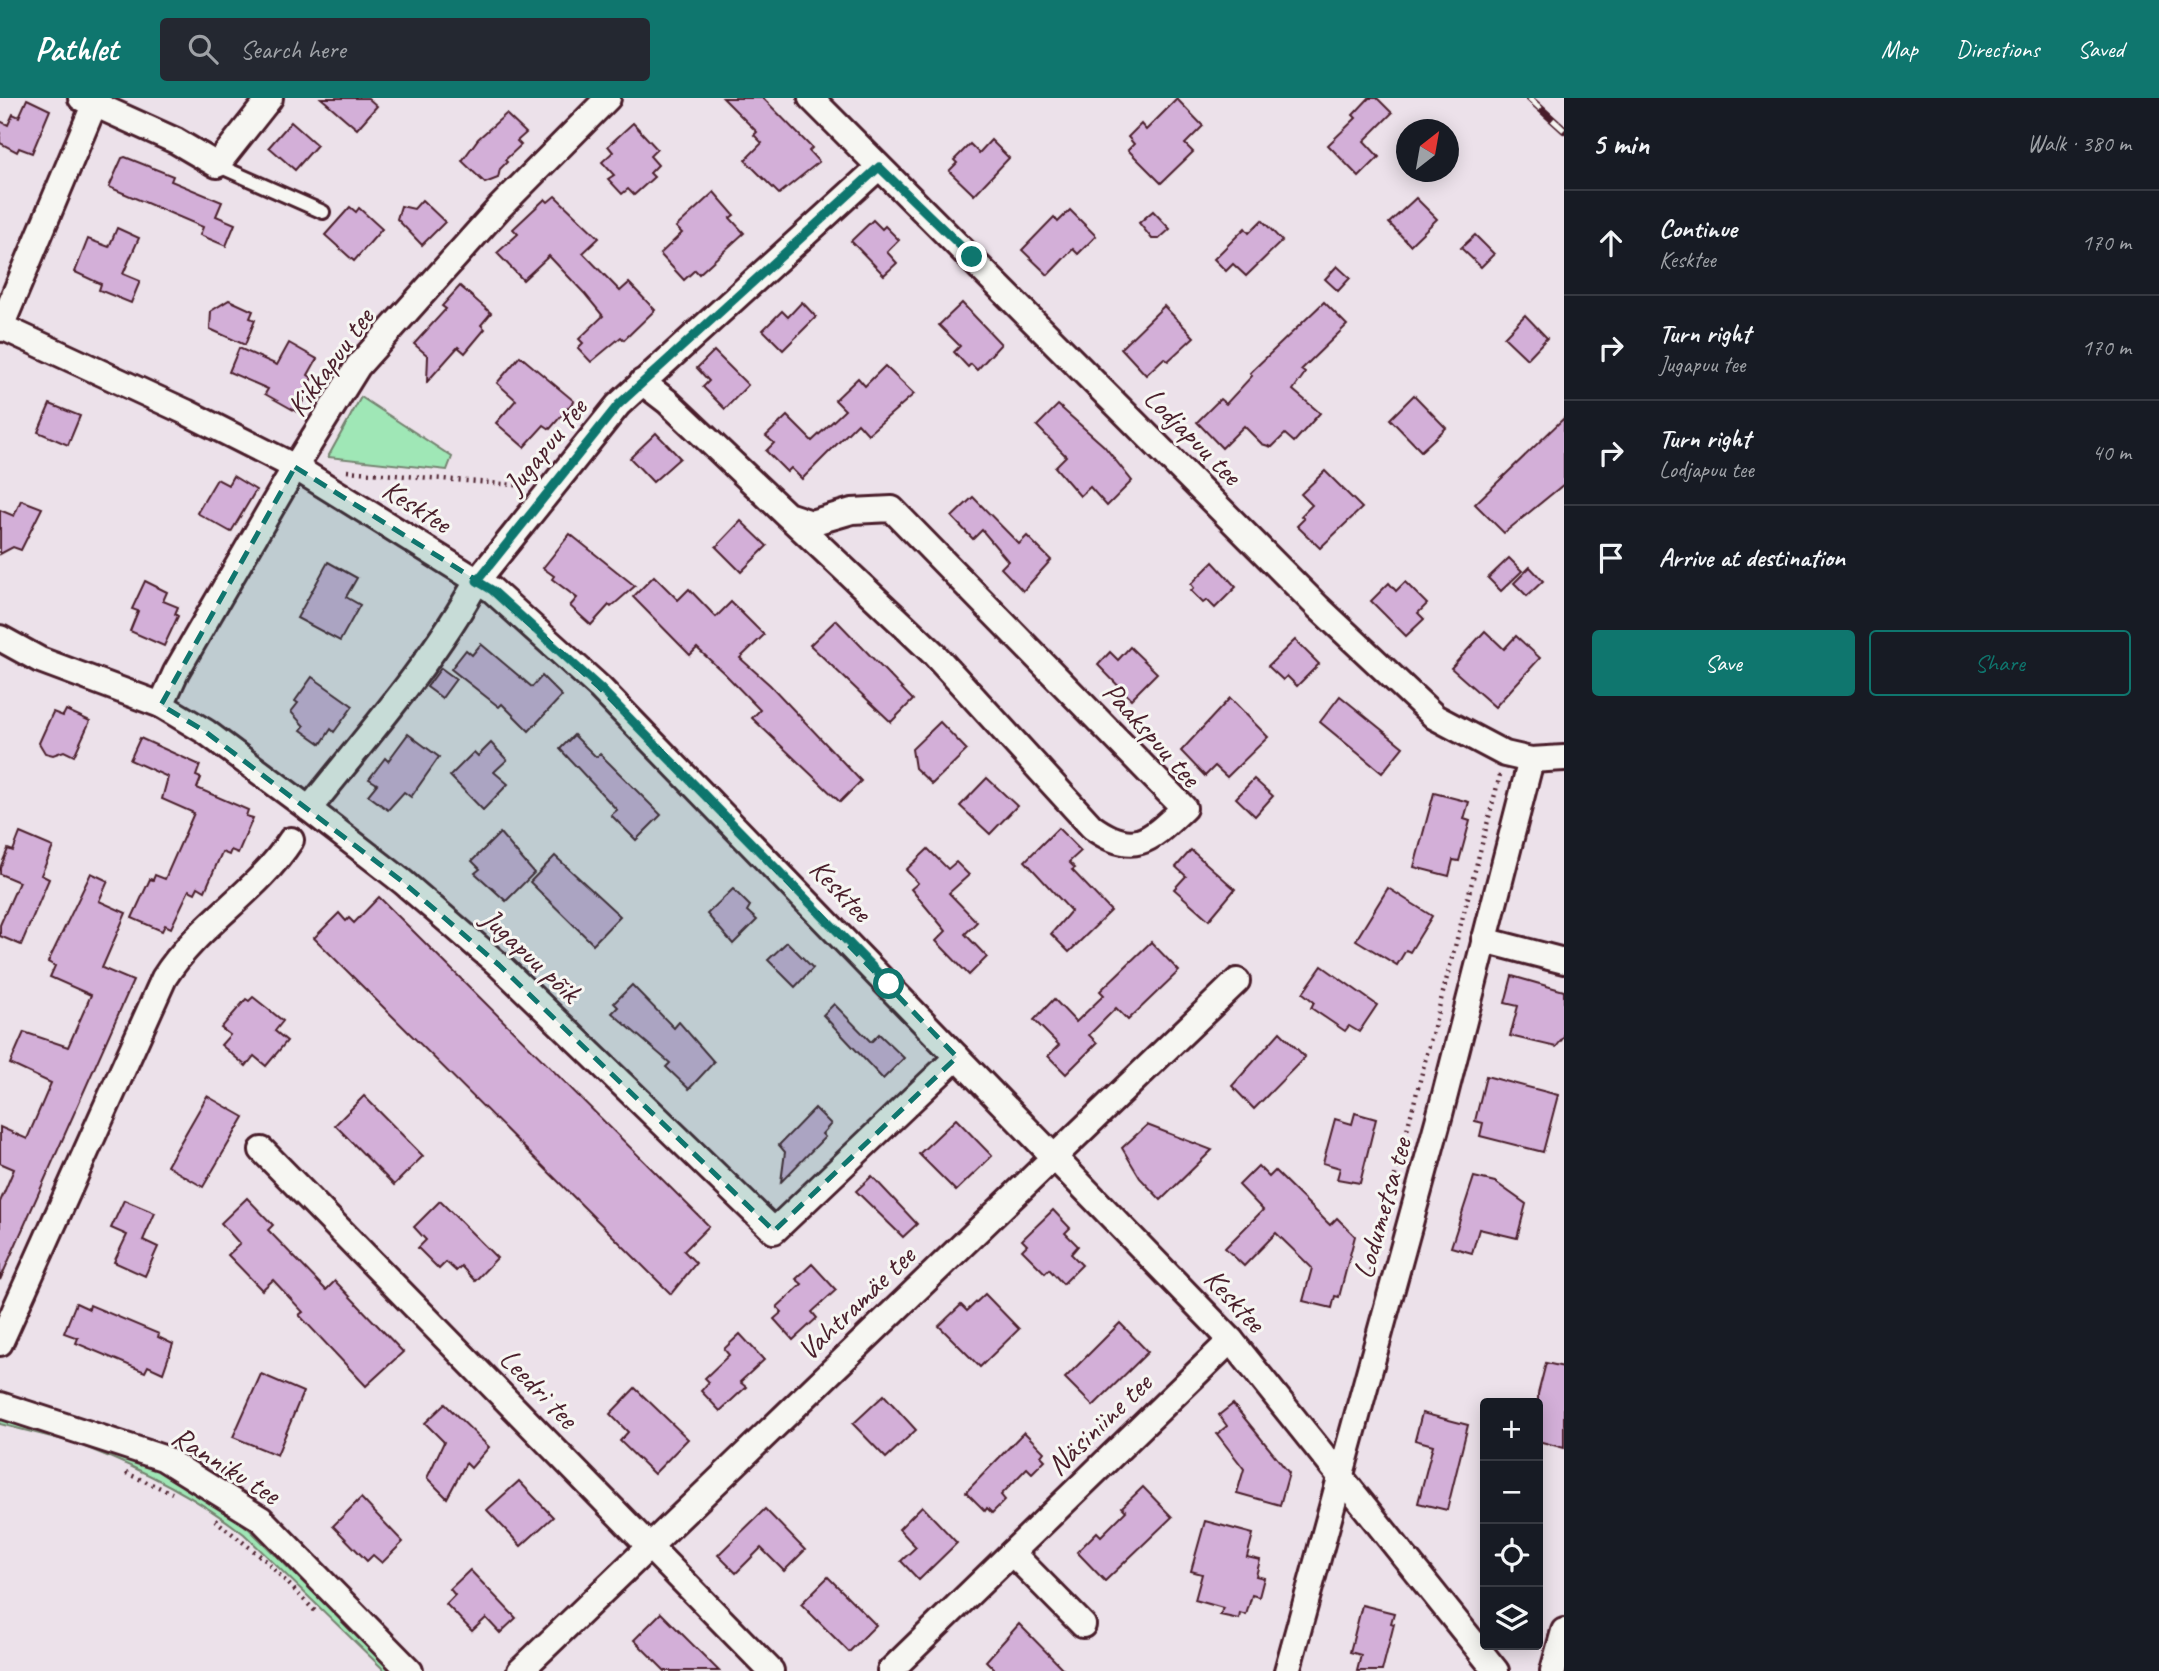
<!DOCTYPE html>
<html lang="en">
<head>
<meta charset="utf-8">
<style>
  body { margin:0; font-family:Caveat,sans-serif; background:#242831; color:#f1f3f6 }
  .controls { position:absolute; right:21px; bottom:21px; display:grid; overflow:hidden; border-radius:7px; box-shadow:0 4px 18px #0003 }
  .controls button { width:63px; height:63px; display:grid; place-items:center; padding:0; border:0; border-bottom:2px solid #363941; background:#171b24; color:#f1f3f6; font:35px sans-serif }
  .compass { position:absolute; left:1396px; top:21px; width:63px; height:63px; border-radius:50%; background:#171b24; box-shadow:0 4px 18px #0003; rotate:31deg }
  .stop { position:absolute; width:21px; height:21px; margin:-16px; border:5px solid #0f766e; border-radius:50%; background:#fff }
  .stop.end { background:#0f766e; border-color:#fff; box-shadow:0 2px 7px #0008 }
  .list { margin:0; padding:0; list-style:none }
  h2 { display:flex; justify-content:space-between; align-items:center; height:91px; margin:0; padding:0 28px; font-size:30px }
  h2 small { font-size:23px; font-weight:400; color:#9ea1a6 }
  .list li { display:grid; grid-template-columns:46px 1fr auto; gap:21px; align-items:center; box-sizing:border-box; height:105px; padding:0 28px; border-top:2px solid #363941 }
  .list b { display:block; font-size:26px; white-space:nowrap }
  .list p { margin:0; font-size:23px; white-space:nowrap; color:#9ea1a6 }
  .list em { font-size:23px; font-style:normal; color:#9ea1a6 }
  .actions { display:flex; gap:14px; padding:21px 28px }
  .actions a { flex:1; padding:16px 0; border:2px solid #0f766e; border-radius:7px; text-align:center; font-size:24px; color:#0f766e }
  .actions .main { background:#0f766e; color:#fff }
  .icon { flex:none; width:38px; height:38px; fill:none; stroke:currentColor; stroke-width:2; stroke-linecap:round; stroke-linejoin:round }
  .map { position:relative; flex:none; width:1564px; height:1573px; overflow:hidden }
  header { display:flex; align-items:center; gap:42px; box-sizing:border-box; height:98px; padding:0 35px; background:#0f766e; color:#fff }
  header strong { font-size:33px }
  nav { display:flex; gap:38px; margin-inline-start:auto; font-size:24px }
  .search { width:490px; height:63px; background:#242831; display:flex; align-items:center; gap:18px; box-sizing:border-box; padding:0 24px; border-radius:7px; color:#9ea1a6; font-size:26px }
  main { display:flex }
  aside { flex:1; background:#171b24 }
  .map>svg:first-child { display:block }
  .green { fill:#9fe7b6; stroke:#748370; stroke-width:2 }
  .building { fill:#d3afd8; stroke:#4a1f2b; stroke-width:2 }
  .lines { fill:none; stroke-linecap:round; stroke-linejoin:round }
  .lane-casing { stroke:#4a1f2b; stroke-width:18 }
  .street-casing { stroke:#4a1f2b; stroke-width:30 }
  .path { stroke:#4a1f2b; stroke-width:4.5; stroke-dasharray:2 5; stroke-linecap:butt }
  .lane { stroke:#f6f6f2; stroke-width:12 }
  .street { stroke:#f6f6f2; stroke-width:24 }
  .rail-casing { stroke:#4a1f2b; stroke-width:8 }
  .rail { stroke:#f6f6f2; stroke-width:5; stroke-dasharray:16; stroke-linecap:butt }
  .route { stroke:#0f766e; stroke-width:9 }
  .marked { fill:#0f766e; fill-opacity:0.2; stroke:#0f766e; stroke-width:5; stroke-dasharray:14 9; stroke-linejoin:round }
  .labels { text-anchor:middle; stroke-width:6; stroke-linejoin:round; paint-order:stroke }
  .street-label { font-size:30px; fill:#4a1f2b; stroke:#f6f6f2 }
</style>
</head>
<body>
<header>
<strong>Pathlet</strong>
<div class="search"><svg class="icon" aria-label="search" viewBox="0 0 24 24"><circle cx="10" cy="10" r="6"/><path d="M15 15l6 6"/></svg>Search here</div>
<nav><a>Map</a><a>Directions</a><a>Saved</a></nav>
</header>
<main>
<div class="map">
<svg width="1564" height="1573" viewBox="0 0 1564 1573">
  <rect width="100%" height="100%" fill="#ece1ea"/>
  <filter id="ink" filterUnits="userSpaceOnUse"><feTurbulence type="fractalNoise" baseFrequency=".0143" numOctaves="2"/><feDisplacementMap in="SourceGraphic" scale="14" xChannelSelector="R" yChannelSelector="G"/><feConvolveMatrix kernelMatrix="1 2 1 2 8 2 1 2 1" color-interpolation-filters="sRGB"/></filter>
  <g filter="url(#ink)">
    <g class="green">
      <polygon points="361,299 452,359 447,372 328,359"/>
      <polygon points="0,1319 74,1338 75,1345 0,1326"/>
      <path d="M88,1343L145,1365L214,1404L249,1431L393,1573H385L244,1436C195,1398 142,1371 85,1349Z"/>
    </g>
    <g class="building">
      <polygon points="321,0 368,0 377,8 357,31"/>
      <polygon points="723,0 763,0 812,50 809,53 819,64 779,96 745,62 762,45 754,37 757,34"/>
      <polygon points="1369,0 1377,0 1392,15 1364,43 1379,59 1359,79 1328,47 1356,20 1353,17"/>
      <polygon points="27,1 50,12 32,55 19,50 17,54 0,45 0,23 8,27 13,16 19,19"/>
      <polygon points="1177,1 1203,28 1185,46 1193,54 1161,85 1128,52 1134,46 1128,39 1141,26 1146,32"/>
      <polygon points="506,16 526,35 517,43 521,47 505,62 507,64 500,71 498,80 485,85 462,63 478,41"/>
      <polygon points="291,24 317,47 295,72 269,49"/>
      <polygon points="633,25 657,51 650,58 658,67 650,75 654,79 634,97 628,91 622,96 608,81 614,77 602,64 613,54 608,48"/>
      <polygon points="991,42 1009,60 974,97 949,73 957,65 954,62 970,46 979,55"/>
      <polygon points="125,59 173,78 171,83 222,104 216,118 235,126 226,148 200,137 203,129 109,89 122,60"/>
      <polygon points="714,94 734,117 730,120 744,135 699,176 695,172 684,182 660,156 682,135 676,129"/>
      <polygon points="555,98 599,140 583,155 620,193 629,185 655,212 624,242 621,239 591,264 578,250 583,245 579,241 603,218 585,196 549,158 523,182 497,155 518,136 513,131 545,101 548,104"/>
      <polygon points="1416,100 1437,121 1410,147 1389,125"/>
      <polygon points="422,102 445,124 422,147 397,121 401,108 414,111"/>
      <polygon points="350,109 356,114 359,110 382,131 354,163 325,137"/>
      <polygon points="1070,112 1096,138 1078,156 1073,151 1048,177 1022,152 1054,119 1058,124"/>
      <polygon points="1153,113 1170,131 1159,141 1152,141 1139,125"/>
      <polygon points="873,122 882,131 885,128 899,142 887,154 897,165 884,177 851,143"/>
      <polygon points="1262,122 1282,143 1246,178 1233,166 1226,173 1214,161 1245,130 1249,135"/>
      <polygon points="117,130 139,140 123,176 140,183 131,205 99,192 101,186 75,174 88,141 109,149"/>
      <polygon points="1475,137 1494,156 1481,169 1461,150"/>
      <polygon points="1337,168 1350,180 1338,193 1325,181"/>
      <polygon points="460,188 491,215 481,227 485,231 465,255 458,249 427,284 428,258 414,246 446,211 442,208"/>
      <polygon points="229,202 253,213 250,220 255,222 245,247 210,231 211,213"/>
      <polygon points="802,204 816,219 783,252 763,232 782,213 788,219"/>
      <polygon points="1324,204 1347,227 1301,272 1305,275 1293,292 1320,315 1294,344 1285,336 1272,349 1262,346 1244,328 1222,350 1197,324 1220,301 1226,306 1252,278 1250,275"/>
      <polygon points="962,205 1001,246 977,272 971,266 968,269 954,254 960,248 939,227"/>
      <polygon points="1164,208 1194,239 1168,263 1164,260 1146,277 1121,250"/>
      <polygon points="1525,217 1547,240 1527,261 1504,239"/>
      <polygon points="289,245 317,261 308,277 312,280 309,285 312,287 297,314 265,296 268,291 229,274 239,250 277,267"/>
      <polygon points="714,253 748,287 725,311 703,289 709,283 697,270"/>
      <polygon points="520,258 574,303 550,331 544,327 524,349 496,325 516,302 497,285"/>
      <polygon points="885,268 914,296 868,336 858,325 802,381 791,370 787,374 766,353 774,345 766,338 787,318 812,343 845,312 835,302 858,280 865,288"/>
      <polygon points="1414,297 1446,330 1421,353 1390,321"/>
      <polygon points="50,306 80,318 68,347 38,334"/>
      <polygon points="1058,307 1104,348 1132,383 1107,408 1090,389 1080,398 1055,369 1066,358 1037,328"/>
      <polygon points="1564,320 1564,386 1504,435 1475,406"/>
      <polygon points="656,335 680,360 653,384 630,360"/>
      <polygon points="1325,373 1362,410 1320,450 1297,428 1304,421 1301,418 1312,407 1301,396"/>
      <polygon points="233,378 256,392 231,434 197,415 217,381 228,387"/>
      <polygon points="973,399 1019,446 1027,438 1051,462 1023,493 1001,470 1008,463 982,432 973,441 952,419"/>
      <polygon points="21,402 42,410 21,452 13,449 0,456 0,412 14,418"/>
      <polygon points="741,423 767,448 741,474 716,449"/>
      <polygon points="570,436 635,488 611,509 609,507 591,527 570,508 577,500 552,481 554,478 543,470"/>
      <polygon points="1509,460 1522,473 1501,493 1488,480"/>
      <polygon points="328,464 357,480 346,499 360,507 340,543 297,520"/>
      <polygon points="1213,464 1236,489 1215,510 1207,502 1203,505 1191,493 1194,490 1191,486"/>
      <polygon points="1530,469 1543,483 1527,498 1514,485"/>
      <polygon points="654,478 678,502 689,491 716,519 731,504 764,537 740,560 770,587 861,683 840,704 752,620 760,612 726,577 697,550 690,557 633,499"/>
      <polygon points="145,483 167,494 163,503 178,509 175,516 178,518 164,548 130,533 138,513 132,511"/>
      <polygon points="1405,484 1427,506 1418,515 1424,521 1406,538 1371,503 1389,485 1396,493"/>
      <polygon points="836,522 913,602 891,624 810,547"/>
      <polygon points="1485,533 1504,551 1516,538 1540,560 1495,609 1451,570"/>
      <polygon points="1295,542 1319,566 1297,588 1287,578 1283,582 1268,568"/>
      <polygon points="481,546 532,589 542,578 562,598 529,633 502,606 499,609 451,571 466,552 472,557"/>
      <polygon points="1130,549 1157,575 1131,601 1098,567 1110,554 1118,562"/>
      <polygon points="441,570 456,581 442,600 427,589"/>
      <polygon points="312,579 353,608 334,634 331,631 321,646 301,632 304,628 291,614 298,605 295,603"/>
      <polygon points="1340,598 1403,649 1382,675 1320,624"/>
      <polygon points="1230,600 1268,639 1227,679 1215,668 1205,678 1181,653"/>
      <polygon points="66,612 90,623 74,658 64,653 53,657 45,655 39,645 53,614 63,618"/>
      <polygon points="940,624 967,652 932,686 915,670 912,651"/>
      <polygon points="408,636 439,659 411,699 404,694 388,712 368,697 377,686 369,681 385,660 388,663"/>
      <polygon points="574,637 596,659 600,656 661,717 636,742 611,717 617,712 560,651"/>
      <polygon points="140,640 200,667 196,678 201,680 197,690 248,712 246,718 253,720 238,755 231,752 229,757 222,754 205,793 198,789 195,795 189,792 171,830 165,827 162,833 132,820 150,781 153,782 155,777 165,781 194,715 162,701 168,679 130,662"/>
      <polygon points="491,645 507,662 494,674 508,686 483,712 450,678 474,654 478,658"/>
      <polygon points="987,680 1017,708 990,736 960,708"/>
      <polygon points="1254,681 1273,698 1255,718 1236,700"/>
      <polygon points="1434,695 1469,704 1464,721 1470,723 1459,763 1453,762 1449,778 1414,769"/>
      <polygon points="1058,730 1081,753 1069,764 1075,770 1072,772 1111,813 1069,854 1051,836 1071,813 1025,763"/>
      <polygon points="20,735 53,749 41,777 49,781 21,847 0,838 0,827 19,784 0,776 0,770 8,751 13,753"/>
      <polygon points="500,735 534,775 506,803 475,775 480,771 472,763"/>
      <polygon points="928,751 948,771 956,764 969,777 949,795 977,824 965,836 987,859 969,877 936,843 946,833 911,791 918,785 906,772"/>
      <polygon points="1191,752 1235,791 1209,822 1174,791 1186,778 1176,769"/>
      <polygon points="555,758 620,818 593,846 530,784"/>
      <polygon points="91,775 108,783 99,803 126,815 102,870 133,883 0,1182 0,1104 14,1071 0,1065 0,1029 27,1041 51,985 10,966 24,934 68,949 91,897 50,879 55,868 48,864"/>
      <polygon points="1388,790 1432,818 1410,854 1406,852 1397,867 1356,842"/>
      <polygon points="733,791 750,808 747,813 757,822 733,846 707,816"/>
      <polygon points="379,799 709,1128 684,1153 696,1165 671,1196 314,840 339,815 346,823 349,820 354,825"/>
      <polygon points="787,844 813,870 795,889 768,862"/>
      <polygon points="1151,844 1179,873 1128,922 1116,910 1089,937 1097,945 1066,976 1048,958 1059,947 1034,922 1054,901 1076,924 1104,897 1100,893"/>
      <polygon points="1322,868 1377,907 1359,934 1349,928 1345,933 1311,910 1314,904 1303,895"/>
      <polygon points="1512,878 1564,893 1564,939 1556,949 1510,938 1518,908 1505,905"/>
      <polygon points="632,887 674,930 679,924 714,964 689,991 666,969 670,965 612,915 618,909 614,905"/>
      <polygon points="253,899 283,923 275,933 287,943 266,968 254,958 246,968 221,947 230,937 221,930 246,901 249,903"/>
      <polygon points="834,906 871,944 879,936 904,960 883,981 823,917"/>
      <polygon points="1280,934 1305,959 1254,1011 1232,988"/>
      <polygon points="1486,978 1558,997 1543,1054 1480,1038 1483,1025 1475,1023"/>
      <polygon points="207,998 244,1019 203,1089 167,1068"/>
      <polygon points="364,998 423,1058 394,1087 335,1027"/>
      <polygon points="815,1010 831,1026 822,1036 825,1039 781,1084 785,1054 779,1047"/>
      <polygon points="1355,1015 1376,1021 1360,1085 1337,1081 1340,1070 1323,1065 1335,1021 1352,1026"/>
      <polygon points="956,1021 992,1058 956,1093 919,1056"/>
      <polygon points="1147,1027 1212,1052 1161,1102 1140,1080 1122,1050"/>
      <polygon points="1258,1068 1269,1079 1275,1073 1330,1127 1337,1120 1355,1138 1339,1199 1335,1198 1332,1210 1303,1203 1312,1170 1276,1135 1244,1168 1225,1150 1263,1112 1239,1087"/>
      <polygon points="872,1078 917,1126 903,1139 856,1093"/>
      <polygon points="1474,1079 1495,1084 1526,1106 1517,1140 1479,1131 1472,1155 1451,1149"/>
      <polygon points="247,1100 273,1127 268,1132 326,1192 335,1183 403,1254 366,1288 299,1217 303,1214 273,1182 262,1192 228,1157 240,1146 221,1125"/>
      <polygon points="124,1102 155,1115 143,1142 158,1149 145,1178 114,1164 127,1137 111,1130"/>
      <polygon points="440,1103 497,1160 475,1183 461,1168 456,1173 446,1164 439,1171 418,1150 426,1142 414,1129"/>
      <polygon points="1053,1112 1070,1130 1065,1135 1078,1148 1071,1156 1082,1167 1063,1186 1049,1171 1045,1175 1022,1152 1027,1147 1022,1142"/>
      <polygon points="812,1166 836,1192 812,1214 817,1220 793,1242 774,1221 782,1214 777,1209 802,1186 796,1181"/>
      <polygon points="985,1196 1019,1231 980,1269 939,1228 961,1207 967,1213"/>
      <polygon points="76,1205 89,1211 90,1207 159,1236 158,1239 173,1246 163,1275 148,1268 145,1274 76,1245 78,1240 64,1235"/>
      <polygon points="1120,1225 1148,1254 1093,1308 1065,1280"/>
      <polygon points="740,1236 764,1262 740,1284 746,1289 720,1313 701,1293 709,1284 705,1280 729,1257 724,1251"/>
      <polygon points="1546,1265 1564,1269 1564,1350 1538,1343 1538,1296"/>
      <polygon points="261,1276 303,1294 277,1357 233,1339"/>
      <polygon points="635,1290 688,1341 654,1376 620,1343 628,1334 610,1316"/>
      <polygon points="884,1297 916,1332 886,1360 853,1326"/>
      <polygon points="445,1306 489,1349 471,1370 466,1365 447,1400 427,1380 444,1344 425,1325"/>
      <polygon points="1233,1306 1289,1375 1280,1407 1237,1395 1244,1371 1217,1336 1227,1328 1219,1317"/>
      <polygon points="1422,1315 1468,1327 1447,1412 1418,1405 1433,1347 1415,1342"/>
      <polygon points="1024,1334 1044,1354 1041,1358 1045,1362 1032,1375 1027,1370 1001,1397 1005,1402 992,1415 987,1410 985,1413 966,1394"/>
      <polygon points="519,1383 553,1419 521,1448 487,1412"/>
      <polygon points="1143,1389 1172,1419 1105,1483 1077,1454 1097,1434 1101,1438 1126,1413 1122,1409"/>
      <polygon points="361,1400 403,1444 382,1465 373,1457 367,1463 333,1428"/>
      <polygon points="922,1408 957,1445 919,1482 901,1463 916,1449 899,1431"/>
      <polygon points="765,1411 805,1452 784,1473 761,1450 736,1475 718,1457"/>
      <polygon points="1205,1423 1253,1436 1247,1459 1260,1462 1256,1478 1264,1480 1259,1499 1252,1497 1246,1517 1240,1515 1239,1521 1220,1517 1223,1510 1195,1502 1202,1476 1191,1473"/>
      <polygon points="470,1472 516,1520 500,1535 486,1520 472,1533 446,1506 455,1497 450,1491"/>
      <polygon points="828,1479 876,1527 849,1554 801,1506"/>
      <polygon points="1362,1507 1394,1515 1391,1525 1394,1526 1382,1573 1357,1573 1361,1557 1350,1554"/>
      <polygon points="661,1515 719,1573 665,1573 634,1542"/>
      <polygon points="1019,1526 1065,1573 996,1573 986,1563"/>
    </g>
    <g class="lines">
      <g class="lane-casing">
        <polyline id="lane" points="217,67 323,114"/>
      </g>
      <g class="street-casing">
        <g id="street">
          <polyline points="81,0 176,43 217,67 270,0"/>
          <polyline points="811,0 1318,509 1435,619 1505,656 1531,662 1564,660"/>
          <polyline points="0,228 186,314 295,369 492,492 599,589 1231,1242 1496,1573"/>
          <polyline points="0,231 97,0"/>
          <path d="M642,284L668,304L787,417L811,425L852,413L892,411L1184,710C1151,741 1135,760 1092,729L933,555L787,417"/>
          <polyline points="0,540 40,562 161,607 206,634 309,711 403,784 499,867 774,1133 957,959"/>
          <polyline points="161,607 176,574 295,369 358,268 500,109 608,0"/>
          <path d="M309,711C367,638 432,565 477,483L618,307L879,69"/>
          <polyline points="1484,842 1564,863"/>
          <polyline points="262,1052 771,1573"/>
          <path d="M0,1245L164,880C199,825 255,797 291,742"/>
          <polyline points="0,1307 163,1360 261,1421 410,1573"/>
          <polyline points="1012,1455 1083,1527"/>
          <polyline points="520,1573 1237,883"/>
          <polyline points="890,1573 1231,1242"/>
          <polyline points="1287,1573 1440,1016 1531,662"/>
          <polyline points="1553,1573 1564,1533"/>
        </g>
      </g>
      <g class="path">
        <polyline points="347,373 526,388"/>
        <polyline points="1370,1173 1500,677"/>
        <polyline points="126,1375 172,1395"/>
        <polyline points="215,1422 264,1461 317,1515"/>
      </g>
      <use href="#lane" class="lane"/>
      <use href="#street" class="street"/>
      <g class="rail-casing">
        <polyline id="rail" points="1529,0 1564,32"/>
      </g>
      <use href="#rail" class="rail"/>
    </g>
  </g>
  <g class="lines" filter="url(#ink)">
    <polyline class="route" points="889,886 599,589 492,492 477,483 618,307 879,69 972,159"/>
  </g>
  <path class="marked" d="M295,369L492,492L599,589L957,959L774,1133L499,867L403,784L206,634L161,607Z"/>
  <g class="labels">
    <g class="street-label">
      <text transform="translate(330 264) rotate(-54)" y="10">Kikkapuu tee</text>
      <text transform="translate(1193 338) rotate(45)" y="10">Lodjapuu tee</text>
      <text transform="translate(545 348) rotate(-51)" y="10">Jugapuu tee</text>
      <text transform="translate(417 408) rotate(32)" y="10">Kesktee</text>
      <text transform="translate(1152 636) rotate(48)" y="10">Paakspuu tee</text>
      <text transform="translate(841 792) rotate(46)" y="10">Kesktee</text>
      <text transform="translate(531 857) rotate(43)" y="10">Jugapuu põik</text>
      <text transform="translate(1382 1110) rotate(-74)" y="10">Lodumetsa tee</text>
      <text transform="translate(1235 1202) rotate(47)" y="10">Kesktee</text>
      <text transform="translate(856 1205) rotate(-44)" y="10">Vahtramäe tee</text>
      <text transform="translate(539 1290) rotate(46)" y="10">Leedri tee</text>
      <text transform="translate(1099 1326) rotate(-44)" y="10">Näsiniine tee</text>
      <text transform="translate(226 1367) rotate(32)" y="10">Ranniku tee</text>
    </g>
  </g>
</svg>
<div class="controls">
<button>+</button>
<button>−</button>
<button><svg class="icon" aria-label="locate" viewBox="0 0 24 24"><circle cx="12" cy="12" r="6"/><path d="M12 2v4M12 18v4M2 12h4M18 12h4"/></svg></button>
<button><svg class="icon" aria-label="layers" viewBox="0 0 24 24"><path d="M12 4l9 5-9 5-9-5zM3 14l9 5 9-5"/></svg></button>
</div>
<svg class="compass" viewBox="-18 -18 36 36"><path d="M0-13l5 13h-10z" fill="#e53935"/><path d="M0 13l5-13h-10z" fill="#9ea1a6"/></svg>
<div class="stop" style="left:889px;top:886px"></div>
<div class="stop end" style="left:972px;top:159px"></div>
</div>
<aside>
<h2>5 min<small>Walk · 380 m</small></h2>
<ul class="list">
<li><svg class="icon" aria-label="ahead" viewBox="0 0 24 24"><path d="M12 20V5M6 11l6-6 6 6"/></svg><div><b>Continue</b><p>Kesktee</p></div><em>170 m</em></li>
<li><svg class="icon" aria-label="right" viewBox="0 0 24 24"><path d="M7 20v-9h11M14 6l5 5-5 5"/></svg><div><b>Turn right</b><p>Jugapuu tee</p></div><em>170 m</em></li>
<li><svg class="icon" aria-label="right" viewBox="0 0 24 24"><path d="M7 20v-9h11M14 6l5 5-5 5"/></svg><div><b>Turn right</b><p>Lodjapuu tee</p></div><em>40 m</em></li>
<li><svg class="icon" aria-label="arrive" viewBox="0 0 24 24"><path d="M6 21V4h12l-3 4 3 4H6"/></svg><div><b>Arrive at destination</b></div></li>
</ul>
<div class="actions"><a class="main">Save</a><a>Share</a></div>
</aside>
</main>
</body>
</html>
